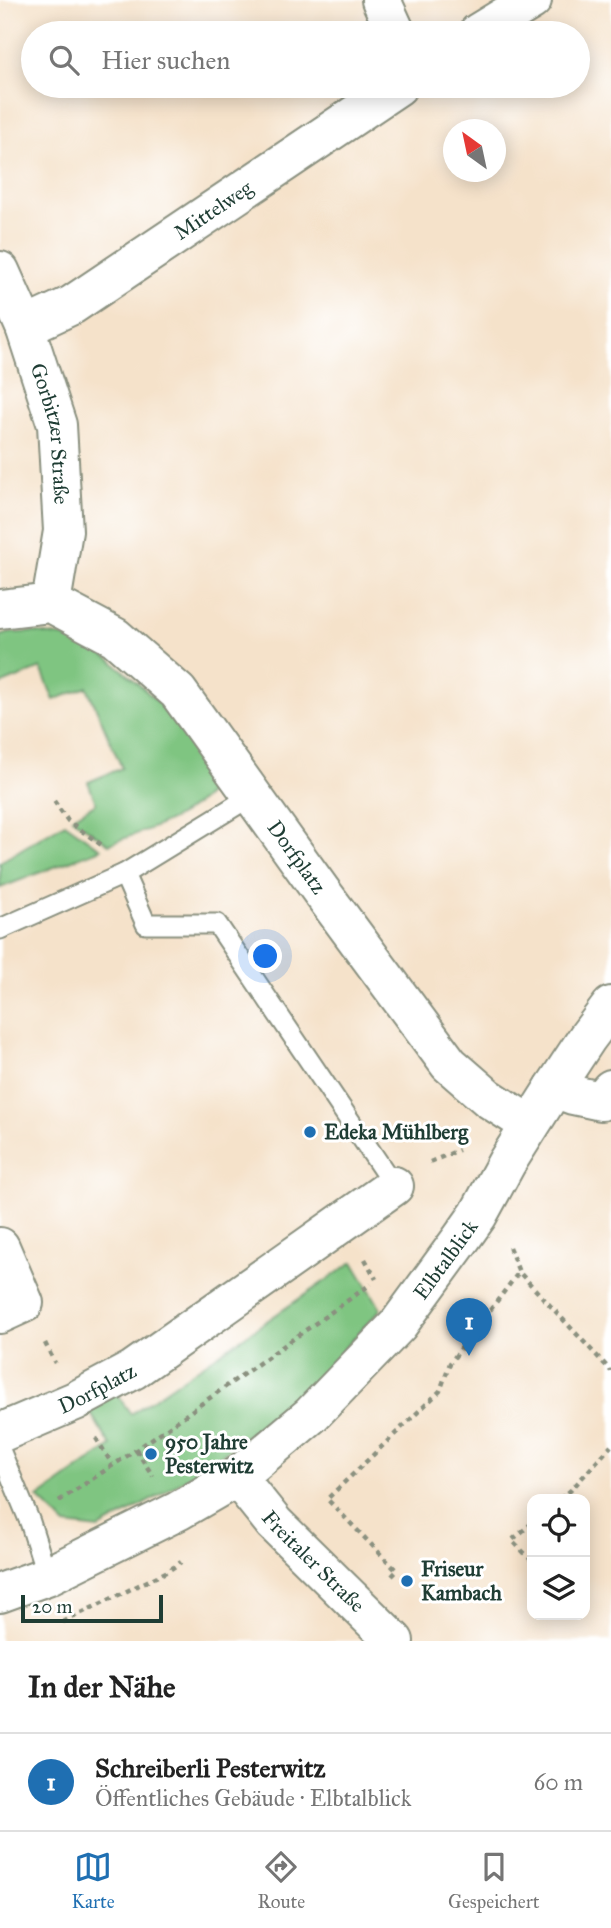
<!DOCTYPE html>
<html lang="de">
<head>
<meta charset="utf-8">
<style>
  body { margin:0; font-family:"IM FELL Great Primer",serif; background:#f2f2f2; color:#222 }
  .controls { position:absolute; right:21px; bottom:21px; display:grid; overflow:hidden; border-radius:14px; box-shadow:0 4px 18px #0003 }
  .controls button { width:63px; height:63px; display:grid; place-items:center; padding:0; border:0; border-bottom:2px solid #e0e0e0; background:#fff; color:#222; font:35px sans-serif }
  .compass { position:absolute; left:443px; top:119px; width:63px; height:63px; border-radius:50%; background:#fff; box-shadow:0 4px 18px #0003; rotate:327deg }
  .scale { position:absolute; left:21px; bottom:18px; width:142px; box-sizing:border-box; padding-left:7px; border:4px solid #1f3d34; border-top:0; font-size:19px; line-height:24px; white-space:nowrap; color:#1f3d34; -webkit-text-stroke:5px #fff; paint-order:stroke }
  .you { position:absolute; left:266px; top:957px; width:24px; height:24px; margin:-18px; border:5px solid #fff; border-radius:50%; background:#1a73e8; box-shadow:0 0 0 10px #1a73e833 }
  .badge { display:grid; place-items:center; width:46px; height:46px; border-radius:50%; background:#1f6fb2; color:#fff; font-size:23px; font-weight:700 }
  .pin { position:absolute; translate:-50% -58px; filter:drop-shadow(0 2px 4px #0008) }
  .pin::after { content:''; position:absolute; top:37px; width:24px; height:21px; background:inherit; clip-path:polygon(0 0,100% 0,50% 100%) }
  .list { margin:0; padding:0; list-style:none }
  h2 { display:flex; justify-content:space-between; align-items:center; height:91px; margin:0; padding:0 28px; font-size:30px }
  h2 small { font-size:23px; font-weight:400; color:#767676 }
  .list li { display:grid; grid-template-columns:46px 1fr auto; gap:21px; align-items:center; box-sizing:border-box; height:98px; padding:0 28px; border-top:2px solid #e0e0e0 }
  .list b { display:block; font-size:26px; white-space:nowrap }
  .list p { margin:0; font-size:23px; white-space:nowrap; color:#767676 }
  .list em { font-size:23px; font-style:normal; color:#767676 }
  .icon { flex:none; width:38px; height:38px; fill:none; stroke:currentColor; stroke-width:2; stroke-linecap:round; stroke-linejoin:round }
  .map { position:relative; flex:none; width:611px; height:1641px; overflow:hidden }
  .search { position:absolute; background:#fff; box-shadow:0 4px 18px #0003; left:21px; right:21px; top:21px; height:77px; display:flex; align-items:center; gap:18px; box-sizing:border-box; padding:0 24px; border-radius:38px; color:#767676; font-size:26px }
  .sheet { height:189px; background:#fff }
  nav { display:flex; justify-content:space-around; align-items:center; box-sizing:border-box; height:98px; border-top:2px solid #e0e0e0; background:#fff; font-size:19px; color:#767676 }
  nav a { display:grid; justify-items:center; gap:4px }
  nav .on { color:#1f6fb2 }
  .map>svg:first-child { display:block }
  .green { fill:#7fc581; stroke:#4f815a; stroke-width:2 }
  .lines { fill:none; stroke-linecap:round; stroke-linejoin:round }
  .lane-casing { stroke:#8a907f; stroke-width:23 }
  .street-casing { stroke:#8a907f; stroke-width:42 }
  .secondary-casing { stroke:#8a907f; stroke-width:42 }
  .path { stroke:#8a907f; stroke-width:4.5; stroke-dasharray:5 5; stroke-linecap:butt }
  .lane { stroke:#fff; stroke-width:19 }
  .street { stroke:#fff; stroke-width:38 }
  .secondary { stroke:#fff; stroke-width:38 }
  .poi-dot { fill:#1f6fb2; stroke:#fff; stroke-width:2.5 }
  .labels { text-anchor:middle; stroke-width:6; stroke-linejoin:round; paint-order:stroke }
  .street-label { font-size:21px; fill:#1f3d34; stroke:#fff }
  .poi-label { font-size:21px; font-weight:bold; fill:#1f3d34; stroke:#fff; text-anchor:start }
</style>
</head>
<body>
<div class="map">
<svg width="611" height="1641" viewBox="0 0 611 1641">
  <rect width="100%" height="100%" fill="#fff"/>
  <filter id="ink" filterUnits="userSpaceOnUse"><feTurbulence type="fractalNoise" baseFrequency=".0143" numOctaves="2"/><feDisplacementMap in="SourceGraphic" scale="14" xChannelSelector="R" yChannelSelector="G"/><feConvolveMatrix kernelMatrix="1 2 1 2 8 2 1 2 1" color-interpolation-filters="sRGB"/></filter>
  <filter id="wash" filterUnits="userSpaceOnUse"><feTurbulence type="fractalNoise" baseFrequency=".00686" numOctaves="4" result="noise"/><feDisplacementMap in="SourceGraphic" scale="28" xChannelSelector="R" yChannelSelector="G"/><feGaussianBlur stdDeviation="1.57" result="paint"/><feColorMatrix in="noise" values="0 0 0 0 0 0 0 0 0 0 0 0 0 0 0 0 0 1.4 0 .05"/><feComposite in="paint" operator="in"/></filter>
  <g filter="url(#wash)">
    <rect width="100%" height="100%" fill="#f5e2ca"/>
    <g class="green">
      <path d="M32,632L65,637L87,645L111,660L132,678L158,702L185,736L210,776V792C184,820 145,830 109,844L72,818L96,803L88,782L122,768L87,687L54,700L41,668L0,685V636L10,633Z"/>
      <polygon points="65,823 101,849 0,888 0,862"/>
      <polygon points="353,1262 381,1309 307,1389 220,1456 159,1496 99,1529 66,1525 38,1498 111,1446 88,1409 115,1392 131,1414"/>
    </g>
  </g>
  <g filter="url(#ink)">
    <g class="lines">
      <g class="lane-casing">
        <g id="lane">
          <polyline points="124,874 253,795"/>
          <polyline points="0,929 124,874 146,924 217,924 394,1186"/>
          <polyline points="0,1450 30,1522 47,1576"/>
        </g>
      </g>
      <g class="street-casing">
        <g id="street">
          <polyline points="381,0 396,33"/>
          <polyline points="478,33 532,0"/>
          <path id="s1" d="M0,271L25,327L57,425L63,531L51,603"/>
          <path id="s2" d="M25,327L72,305L398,86"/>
          <polyline points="554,1088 573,1095 601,1101 611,1089"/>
          <polyline points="0,1247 24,1303 0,1314"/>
          <path id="s3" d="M0,1433L75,1401L133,1370L394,1186"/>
        </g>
      </g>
      <g class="secondary-casing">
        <g id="secondary">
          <path id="s4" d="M0,609L51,603L115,637L178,692L321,891L449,1064L488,1098L530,1125"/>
          <path id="s5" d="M237,1477L274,1523L394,1641"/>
          <path id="s6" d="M0,1593L47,1576L178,1511L237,1477L311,1415L398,1325L461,1239L478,1215L507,1162L554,1088L587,1038L611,1006"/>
        </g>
      </g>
      <g class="path">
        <polyline points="54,801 68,821 103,846"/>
        <polyline points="430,1162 459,1150"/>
        <polyline points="509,1247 519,1272 611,1371"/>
        <polyline points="365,1259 376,1279"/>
        <polyline points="45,1343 55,1363"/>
        <polyline points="96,1438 112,1464"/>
        <polyline points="136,1450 153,1476"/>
        <polyline points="560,1499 571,1490 611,1446"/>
        <polyline points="59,1501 136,1450 371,1284"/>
        <polyline points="532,1523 512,1540 532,1561"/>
        <polyline points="392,1576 397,1571 327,1499 440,1391 450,1363 519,1272"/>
        <polyline points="63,1622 168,1571 181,1562"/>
      </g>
      <use href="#lane" class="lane"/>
      <use href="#street" class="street"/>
      <use href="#secondary" class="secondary"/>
    </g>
  </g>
  <g class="poi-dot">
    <circle cx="310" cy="1132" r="7"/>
    <circle cx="151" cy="1454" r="7"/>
    <circle cx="407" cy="1581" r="7"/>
  </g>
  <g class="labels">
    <g class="street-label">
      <text dy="7" stroke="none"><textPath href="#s2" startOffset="222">Mittelweg</textPath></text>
      <text dy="7" stroke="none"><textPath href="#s1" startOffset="172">Gorbitzer Straße</textPath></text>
      <text dy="7" stroke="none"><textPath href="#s4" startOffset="411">Dorfplatz</textPath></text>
      <text dy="7" stroke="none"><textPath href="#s6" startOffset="567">Elbtalblick</textPath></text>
      <text dy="7" stroke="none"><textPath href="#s3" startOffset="107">Dorfplatz</textPath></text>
      <text dy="7" stroke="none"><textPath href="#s5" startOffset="114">Freitaler Straße</textPath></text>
    </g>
    <g class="poi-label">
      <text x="324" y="1139">Edeka Mühlberg</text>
      <text x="165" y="1449">950 Jahre<tspan x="165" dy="24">Pesterwitz</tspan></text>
      <text x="421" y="1576">Friseur<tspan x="421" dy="24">Kambach</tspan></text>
    </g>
  </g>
</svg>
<div class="controls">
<button><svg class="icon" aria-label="locate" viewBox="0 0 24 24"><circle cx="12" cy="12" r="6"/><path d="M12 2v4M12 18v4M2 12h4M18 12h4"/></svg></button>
<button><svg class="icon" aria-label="layers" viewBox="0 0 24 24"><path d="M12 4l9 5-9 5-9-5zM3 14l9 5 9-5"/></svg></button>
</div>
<svg class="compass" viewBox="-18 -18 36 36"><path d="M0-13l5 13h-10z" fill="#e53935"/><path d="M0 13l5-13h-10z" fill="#767676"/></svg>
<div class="scale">20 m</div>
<div class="you"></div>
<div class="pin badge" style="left:469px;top:1356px">1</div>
<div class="search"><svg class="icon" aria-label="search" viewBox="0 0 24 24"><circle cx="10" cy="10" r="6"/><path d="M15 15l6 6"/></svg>Hier suchen</div>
</div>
<section class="sheet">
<h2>In der Nähe<small></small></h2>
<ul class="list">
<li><span class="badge">1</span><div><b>Schreiberli Pesterwitz</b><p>Öffentliches Gebäude · Elbtalblick</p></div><em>60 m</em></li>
</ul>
</section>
<nav>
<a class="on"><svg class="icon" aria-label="map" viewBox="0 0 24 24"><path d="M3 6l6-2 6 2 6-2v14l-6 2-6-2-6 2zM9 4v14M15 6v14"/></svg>Karte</a>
<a><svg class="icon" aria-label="directions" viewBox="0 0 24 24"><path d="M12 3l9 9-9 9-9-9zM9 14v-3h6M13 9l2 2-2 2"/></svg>Route</a>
<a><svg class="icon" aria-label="saved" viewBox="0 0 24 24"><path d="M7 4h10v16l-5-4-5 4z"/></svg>Gespeichert</a>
</nav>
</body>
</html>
